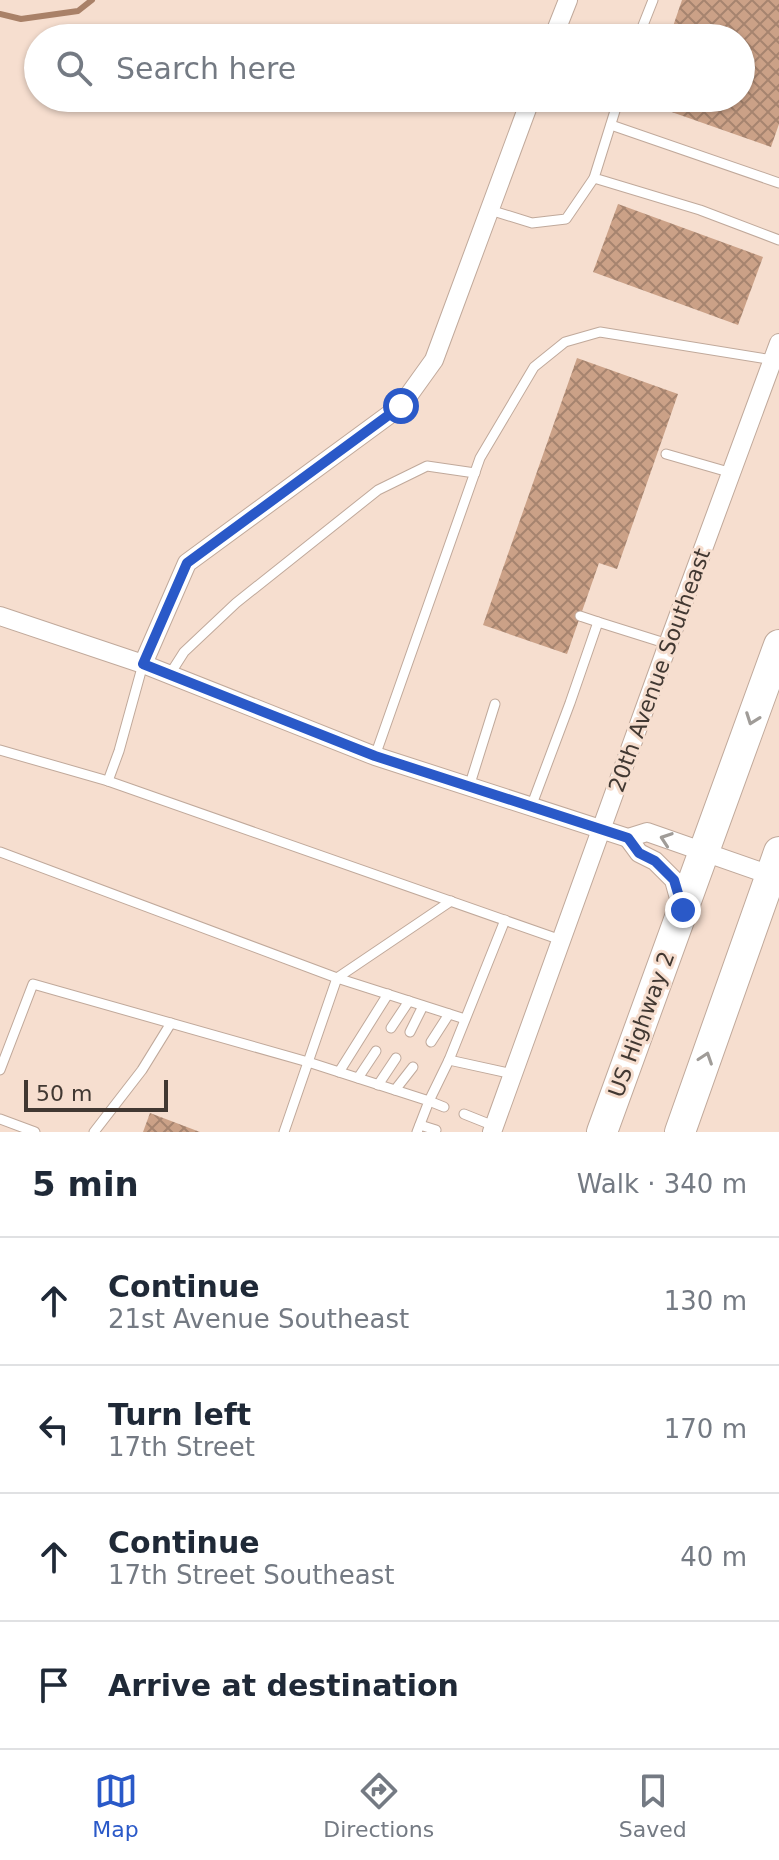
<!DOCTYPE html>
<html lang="en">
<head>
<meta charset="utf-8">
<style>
  body { margin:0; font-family:"DejaVu Sans",sans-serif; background:#f2f2f3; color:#1f2937 }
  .scale { position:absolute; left:24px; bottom:20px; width:144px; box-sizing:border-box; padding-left:8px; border:4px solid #413832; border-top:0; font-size:22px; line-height:28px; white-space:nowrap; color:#413832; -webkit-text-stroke:6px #f6decf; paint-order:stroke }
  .stop { position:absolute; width:24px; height:24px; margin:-18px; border:6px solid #2a59c8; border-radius:50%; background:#fff }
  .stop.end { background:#2a59c8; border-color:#fff; box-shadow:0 2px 8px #0008 }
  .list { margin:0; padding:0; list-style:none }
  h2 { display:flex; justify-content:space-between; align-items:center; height:104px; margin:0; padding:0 32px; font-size:34px }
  h2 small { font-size:26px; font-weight:400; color:#747a83 }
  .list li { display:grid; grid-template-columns:52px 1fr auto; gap:24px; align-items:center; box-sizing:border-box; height:128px; padding:0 32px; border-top:2px solid #e0e1e3 }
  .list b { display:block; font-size:30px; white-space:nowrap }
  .list p { margin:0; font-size:26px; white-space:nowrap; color:#747a83 }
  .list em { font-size:26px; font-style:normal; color:#747a83 }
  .icon { flex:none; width:44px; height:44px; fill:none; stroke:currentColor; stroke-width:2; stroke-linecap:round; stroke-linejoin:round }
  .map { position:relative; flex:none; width:779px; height:1132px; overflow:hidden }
  .search { position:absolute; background:#fff; box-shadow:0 2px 6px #0004; left:24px; right:24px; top:24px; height:88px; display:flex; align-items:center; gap:20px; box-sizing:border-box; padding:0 28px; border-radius:44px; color:#747a83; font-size:30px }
  .sheet { height:616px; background:#fff }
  nav { display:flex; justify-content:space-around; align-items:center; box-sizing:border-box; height:112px; border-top:2px solid #e0e1e3; background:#fff; font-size:22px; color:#747a83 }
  nav a { display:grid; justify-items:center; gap:4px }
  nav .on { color:#2a59c8 }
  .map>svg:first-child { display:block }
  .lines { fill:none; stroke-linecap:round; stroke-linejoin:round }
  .stream { stroke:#a98168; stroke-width:6 }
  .building { fill:url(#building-cross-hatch) }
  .service-casing { stroke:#c0a99b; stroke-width:11 }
  .minor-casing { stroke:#c0a99b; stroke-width:20 }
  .trunk-casing { stroke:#c0a99b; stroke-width:32 }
  .service { stroke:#fff; stroke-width:9 }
  .minor { stroke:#fff; stroke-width:18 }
  .trunk { stroke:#fff; stroke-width:30 }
  .oneway { stroke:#a09c98 }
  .route { stroke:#2a59c8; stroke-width:10 }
  .labels { text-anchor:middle; stroke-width:6; stroke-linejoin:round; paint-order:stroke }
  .street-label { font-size:22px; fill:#413832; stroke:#f6decf }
</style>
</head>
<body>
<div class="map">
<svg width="779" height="1132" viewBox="0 0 779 1132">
  <defs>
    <pattern id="building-cross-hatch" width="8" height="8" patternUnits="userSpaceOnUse" patternTransform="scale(2)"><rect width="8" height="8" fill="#cba187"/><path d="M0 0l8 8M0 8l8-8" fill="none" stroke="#a6846f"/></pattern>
  </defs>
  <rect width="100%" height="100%" fill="#f6decf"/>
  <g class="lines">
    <polyline class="stream" points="0,14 21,19 78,11 92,0"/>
  </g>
  <g class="building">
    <polygon points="682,0 779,0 779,124 771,147 646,103 648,98 741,98 741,38 669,38"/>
    <polygon points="618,204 763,257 738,325 593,272"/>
    <polygon points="577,358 678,394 617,569 599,563 567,654 483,625"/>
    <polygon points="150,1113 200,1132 143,1132"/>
  </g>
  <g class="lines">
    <g class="service-casing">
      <g id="service">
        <polyline points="638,38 653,0"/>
        <polyline points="619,98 594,178 700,210 779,240"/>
        <polyline points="611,125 779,183"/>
        <polyline points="490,210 532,223 566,219 594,178"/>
        <polyline points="666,454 732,473"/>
        <polyline points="580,616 598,622"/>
        <polyline points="170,674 184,652 236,603 378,490 427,466 475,473"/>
        <polyline points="0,750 108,781 561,940"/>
        <polyline points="375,756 480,458 534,367 565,342 600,332 773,360"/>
        <polyline points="108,781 119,751 143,664"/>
        <polyline points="469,787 495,704"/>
        <polyline points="531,807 570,703 598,622 668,644"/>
        <polyline points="0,852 337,978 451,901"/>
        <polyline points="391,1028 409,1001"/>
        <polyline points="410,1032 423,1006"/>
        <polyline points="431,1042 449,1014"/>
        <polyline points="449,1060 505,920"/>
        <polyline points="0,1070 33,984 308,1062 429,1101 417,1132"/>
        <polyline points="339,1072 388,994"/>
        <polyline points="358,1078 376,1051"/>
        <polyline points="378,1085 396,1058"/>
        <polyline points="395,1090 413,1067"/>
        <polyline points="444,1107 429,1101 449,1060 513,1074"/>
        <polyline points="464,1114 494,1126"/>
        <polyline points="0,1119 35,1132"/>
        <polyline points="420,1125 436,1130"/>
        <polyline points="94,1132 142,1070 171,1023"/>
        <polyline points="284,1132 337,978 465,1019"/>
      </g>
    </g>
    <g class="minor-casing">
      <g id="minor">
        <polyline points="553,38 568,0"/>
        <polyline points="0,616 143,664 375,756 628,838 647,832 770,875"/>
        <polyline points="143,664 187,563 401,406 434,360 531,98"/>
        <polyline points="628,838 639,853 655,861 674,880 682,909"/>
        <polyline points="492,1132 668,644 779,343"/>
      </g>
    </g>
    <g class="trunk-casing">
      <g id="trunk">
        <polyline points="602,1132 779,645"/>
        <polyline points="680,1132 779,852"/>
      </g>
    </g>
    <use href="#service" class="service"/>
    <use href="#minor" class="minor"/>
    <use href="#trunk" class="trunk"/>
  </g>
  <defs><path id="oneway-chevron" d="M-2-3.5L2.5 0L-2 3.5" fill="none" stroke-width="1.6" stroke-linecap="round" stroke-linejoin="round" transform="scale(2)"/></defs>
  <g class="oneway">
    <use href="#oneway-chevron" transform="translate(752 719) rotate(110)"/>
    <use href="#oneway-chevron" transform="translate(666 839) rotate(-161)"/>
    <use href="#oneway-chevron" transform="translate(706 1058) rotate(-71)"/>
  </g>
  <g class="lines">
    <polyline class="route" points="401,406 187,563 143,664 375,756 628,838 639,853 655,861 674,880 683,910"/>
  </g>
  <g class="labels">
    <g class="street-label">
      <text transform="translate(659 670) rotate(-70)" y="8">20th Avenue Southeast</text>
      <text transform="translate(641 1024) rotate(-70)" y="8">US Highway 2</text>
    </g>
  </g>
</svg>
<div class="scale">50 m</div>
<div class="stop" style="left:401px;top:406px"></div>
<div class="stop end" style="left:683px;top:910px"></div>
<div class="search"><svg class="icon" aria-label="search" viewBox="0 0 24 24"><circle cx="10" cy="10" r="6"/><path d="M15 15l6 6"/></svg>Search here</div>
</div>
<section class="sheet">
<h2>5 min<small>Walk · 340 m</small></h2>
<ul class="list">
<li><svg class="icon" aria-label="ahead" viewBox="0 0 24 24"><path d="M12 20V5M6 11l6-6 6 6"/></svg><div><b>Continue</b><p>21st Avenue Southeast</p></div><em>130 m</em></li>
<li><svg class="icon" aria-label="left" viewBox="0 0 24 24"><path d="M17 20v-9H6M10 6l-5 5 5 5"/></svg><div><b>Turn left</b><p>17th Street</p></div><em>170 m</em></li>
<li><svg class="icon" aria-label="ahead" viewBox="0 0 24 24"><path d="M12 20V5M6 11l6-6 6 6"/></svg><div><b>Continue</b><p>17th Street Southeast</p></div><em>40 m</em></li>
<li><svg class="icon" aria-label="arrive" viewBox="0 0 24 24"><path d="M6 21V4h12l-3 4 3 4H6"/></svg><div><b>Arrive at destination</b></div></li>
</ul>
</section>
<nav>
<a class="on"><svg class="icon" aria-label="map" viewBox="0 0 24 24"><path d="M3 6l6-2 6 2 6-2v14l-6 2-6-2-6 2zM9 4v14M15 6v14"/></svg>Map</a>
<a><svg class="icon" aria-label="directions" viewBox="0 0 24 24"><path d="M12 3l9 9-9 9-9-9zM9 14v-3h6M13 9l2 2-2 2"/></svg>Directions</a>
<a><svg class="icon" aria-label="saved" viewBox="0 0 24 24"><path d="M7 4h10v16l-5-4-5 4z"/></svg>Saved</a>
</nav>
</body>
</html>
